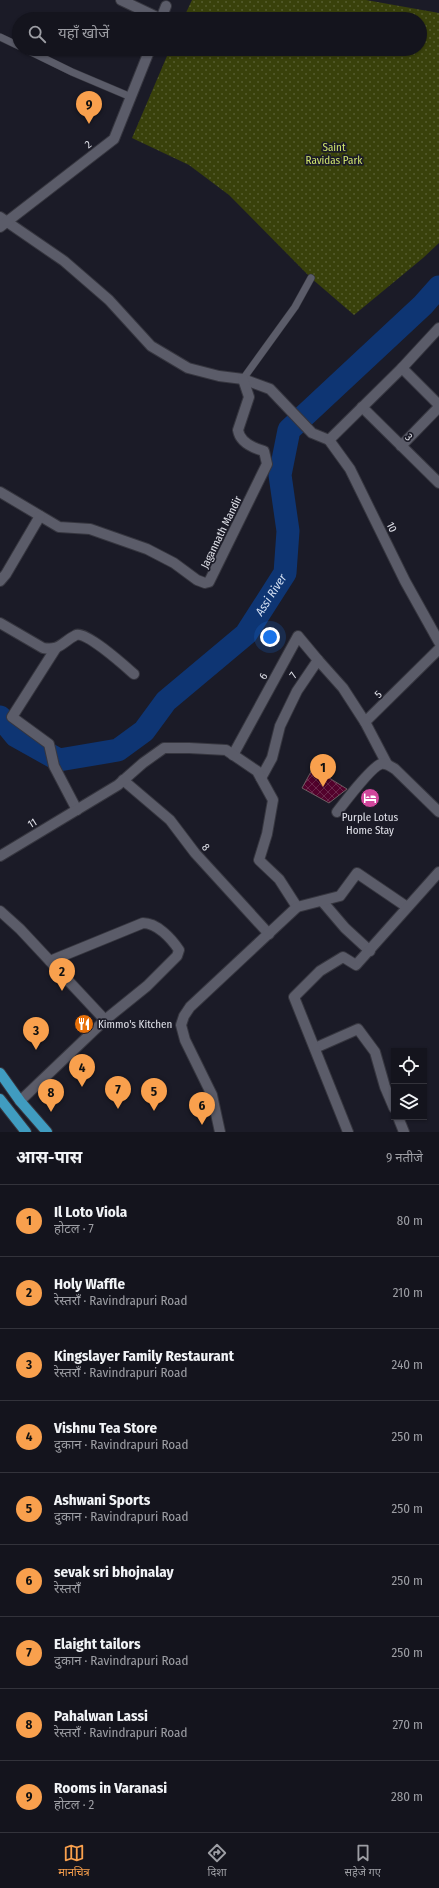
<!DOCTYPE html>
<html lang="hi">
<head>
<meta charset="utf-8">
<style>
  body { margin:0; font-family:"Fira Sans Condensed","Noto Sans Devanagari",sans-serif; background:#21212a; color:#f1f3f6 }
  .controls { position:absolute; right:12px; bottom:12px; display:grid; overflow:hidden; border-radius:0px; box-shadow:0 1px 3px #0004 }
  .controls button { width:36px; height:36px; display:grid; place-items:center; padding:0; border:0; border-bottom:1px solid #33333b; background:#14141d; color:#f1f3f6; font:20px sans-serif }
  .you { position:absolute; left:270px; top:637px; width:14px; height:14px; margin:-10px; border:3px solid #fff; border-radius:50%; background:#1a73e8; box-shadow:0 0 0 6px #1a73e833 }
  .badge { display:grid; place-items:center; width:26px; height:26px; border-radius:50%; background:#f9a04d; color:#111; font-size:13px; font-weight:700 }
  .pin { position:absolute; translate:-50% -33px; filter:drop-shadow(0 1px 2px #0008) }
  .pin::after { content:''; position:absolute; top:21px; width:14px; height:12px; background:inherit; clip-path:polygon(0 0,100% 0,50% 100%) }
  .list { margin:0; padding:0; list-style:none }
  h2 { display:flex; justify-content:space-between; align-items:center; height:52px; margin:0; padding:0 16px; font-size:17px }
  h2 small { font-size:13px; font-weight:400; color:#9d9ea4 }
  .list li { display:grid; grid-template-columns:26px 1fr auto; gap:12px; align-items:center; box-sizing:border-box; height:72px; padding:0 16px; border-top:1px solid #33333b }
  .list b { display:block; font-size:15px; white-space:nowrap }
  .list p { margin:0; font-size:13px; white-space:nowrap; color:#9d9ea4 }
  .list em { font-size:13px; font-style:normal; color:#9d9ea4 }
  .icon { flex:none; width:22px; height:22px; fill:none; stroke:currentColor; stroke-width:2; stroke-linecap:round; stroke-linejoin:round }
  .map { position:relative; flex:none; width:439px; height:1132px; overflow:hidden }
  .search { position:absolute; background:#14141d; box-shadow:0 1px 3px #0004; left:12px; right:12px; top:12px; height:44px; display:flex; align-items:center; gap:10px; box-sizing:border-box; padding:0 14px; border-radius:22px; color:#9d9ea4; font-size:15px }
  .sheet { height:700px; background:#14141d }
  nav { display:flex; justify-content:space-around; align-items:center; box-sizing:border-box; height:56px; border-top:1px solid #33333b; background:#14141d; font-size:11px; color:#9d9ea4 }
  nav a { display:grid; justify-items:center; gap:2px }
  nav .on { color:#f9a04d }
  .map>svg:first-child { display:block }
  .park { fill:url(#park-dots) }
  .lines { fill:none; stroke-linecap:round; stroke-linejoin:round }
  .river { stroke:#0e3573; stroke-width:23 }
  .building { fill:url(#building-cross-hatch); stroke:#6d5d62 }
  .service-casing { stroke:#36363f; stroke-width:8 }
  .minor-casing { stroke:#36363f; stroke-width:12 }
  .primary-casing { stroke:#36363f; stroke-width:12 }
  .service { stroke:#5b5c69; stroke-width:7 }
  .minor { stroke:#5b5c69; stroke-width:10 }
  .primary { stroke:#409cc0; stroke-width:10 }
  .labels { text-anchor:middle; stroke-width:3.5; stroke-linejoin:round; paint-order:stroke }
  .street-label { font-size:11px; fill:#e0e1e9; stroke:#1b1b27 }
  .park-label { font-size:11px; fill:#cfe36e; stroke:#1b1b27 }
  .poi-label { font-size:11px; fill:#e0e1e9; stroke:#1b1b27 }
  .water-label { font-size:12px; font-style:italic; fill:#d4e0f3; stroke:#1b1b27 }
</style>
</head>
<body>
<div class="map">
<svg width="439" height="1132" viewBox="0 0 439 1132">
  <defs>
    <pattern id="park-dots" width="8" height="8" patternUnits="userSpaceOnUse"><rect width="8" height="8" fill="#39410b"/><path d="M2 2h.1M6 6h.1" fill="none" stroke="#555c2f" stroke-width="1.8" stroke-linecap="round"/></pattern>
    <pattern id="building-cross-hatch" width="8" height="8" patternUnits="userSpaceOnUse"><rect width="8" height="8" fill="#53022c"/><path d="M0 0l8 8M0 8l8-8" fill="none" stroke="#6b274b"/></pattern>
  </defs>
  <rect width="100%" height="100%" fill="#1b1b27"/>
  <polygon class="park" points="192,0 366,0 439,13 439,243 423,258 354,315 311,278 229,195 189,165 132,138 170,49 420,49 420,19 183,19"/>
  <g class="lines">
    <path class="river" id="s1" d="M0,717L16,736L59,760L118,750L144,731L166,701L246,634L285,573L288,531L280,475L289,430L423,305L439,287"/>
  </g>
  <polygon class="building" points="313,768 347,789 329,803 302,788"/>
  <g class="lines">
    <g class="service-casing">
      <g id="service">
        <polyline points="0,37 19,46"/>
        <polyline points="25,49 72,72 131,97"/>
        <polyline points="243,379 295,307 311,278"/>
      </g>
    </g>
    <g class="minor-casing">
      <g id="minor">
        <polyline points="121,0 161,19"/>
        <polyline points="161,19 166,6"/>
        <polyline points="0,217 64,261 109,300 151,346 188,368 219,376 243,379 270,389 312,433 329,440 350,469 405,581 439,642"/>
        <polyline points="0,227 114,139 150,49"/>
        <polyline points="402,368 439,405"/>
        <polyline points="362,407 439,483"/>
        <polyline points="329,440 402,368 439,328"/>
        <polyline points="401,446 439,407"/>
        <path d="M0,492L59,527L90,529L147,549L174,563L197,580L205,583L209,582L267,464L264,451C253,448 240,443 238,430L249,397L243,379"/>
        <polyline points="0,581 6,574 40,516"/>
        <path d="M0,623L43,648C60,651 62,642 76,635C85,630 126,667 134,674"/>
        <polyline points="56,648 12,717 49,744 54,766 77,810"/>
        <polyline points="233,755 298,636 318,660"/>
        <polyline points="387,764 365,722 439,649"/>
        <polyline points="261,778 272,758 280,726 297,691 318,660 343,688 365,722"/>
        <polyline points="123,780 170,820 195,853 269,934"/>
        <path d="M337,812C344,803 372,766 381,764C386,763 390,766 395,769L439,812"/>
        <polyline points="0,856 118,785 143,763 164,748 189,748 226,750 257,771 273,800 267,834 259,860 279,879 297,907"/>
        <polyline points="322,901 345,928 370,951"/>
        <polyline points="0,911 20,929 105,1020"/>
        <polyline points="315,1048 358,1029 375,1052 385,1087 394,1108"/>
        <path d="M20,1101L105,1020L147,986L177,956L179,950C171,938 157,923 143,923L50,961"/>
        <polyline points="398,1117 404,1132"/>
        <polyline points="220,1132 212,1095 185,1040 181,1025 184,1016 190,1007 297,907 340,896 357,873 407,907"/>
        <polyline points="348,1132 294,997 320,971 343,957 356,965 439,872"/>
      </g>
    </g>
    <g class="primary-casing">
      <g id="primary">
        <polyline points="0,1073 20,1101 47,1132"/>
        <polyline points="0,1099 26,1132"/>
      </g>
    </g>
    <use href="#service" class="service"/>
    <use href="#minor" class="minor"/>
    <use href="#primary" class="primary"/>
  </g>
  <defs>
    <g id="hotel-disc" transform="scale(1)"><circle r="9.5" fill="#d1479c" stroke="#1b1b27"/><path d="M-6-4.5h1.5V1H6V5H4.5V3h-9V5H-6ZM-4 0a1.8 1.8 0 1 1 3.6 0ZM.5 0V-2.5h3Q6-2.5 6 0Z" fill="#fff"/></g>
    <g id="restaurant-disc" transform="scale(1)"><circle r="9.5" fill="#e8710a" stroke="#1b1b27"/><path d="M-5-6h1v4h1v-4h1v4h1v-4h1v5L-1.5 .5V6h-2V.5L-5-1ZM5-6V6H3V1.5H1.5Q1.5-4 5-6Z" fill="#fff"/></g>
  </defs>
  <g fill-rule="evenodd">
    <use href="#hotel-disc" x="370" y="798"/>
    <use href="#restaurant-disc" x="84" y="1024"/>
  </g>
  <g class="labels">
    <g class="street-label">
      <text transform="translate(88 144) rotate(-38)" y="4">2</text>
      <text transform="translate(409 437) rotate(45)" y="4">3</text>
      <text transform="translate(392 527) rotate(64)" y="4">10</text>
      <text transform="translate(221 532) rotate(-64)" y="4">Jagannath Mandir</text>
      <text transform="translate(293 675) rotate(-56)" y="4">7</text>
      <text transform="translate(263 676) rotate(-62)" y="4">6</text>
      <text transform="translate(378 694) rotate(-44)" y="4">5</text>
      <text transform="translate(32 823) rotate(-31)" y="4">11</text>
      <text transform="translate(206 847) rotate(49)" y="4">8</text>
    </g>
    <g class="park-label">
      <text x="334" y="151">Saint<tspan x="334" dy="13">Ravidas Park</tspan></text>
    </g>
    <g class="poi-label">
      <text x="370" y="821">Purple Lotus<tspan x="370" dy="13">Home Stay</tspan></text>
      <text x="98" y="1028" text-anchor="start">Kimmo's Kitchen</text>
    </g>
    <g class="water-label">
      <text dy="4" stroke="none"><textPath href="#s1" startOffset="354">Assi River</textPath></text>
    </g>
  </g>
</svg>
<div class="controls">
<button><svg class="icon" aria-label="locate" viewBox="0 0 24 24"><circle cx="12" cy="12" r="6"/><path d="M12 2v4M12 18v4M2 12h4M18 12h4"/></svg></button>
<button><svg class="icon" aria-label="layers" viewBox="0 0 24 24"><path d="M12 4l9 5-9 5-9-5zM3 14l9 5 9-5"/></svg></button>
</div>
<div class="you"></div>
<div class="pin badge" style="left:323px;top:787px">1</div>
<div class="pin badge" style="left:62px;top:991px">2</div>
<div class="pin badge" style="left:36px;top:1050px">3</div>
<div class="pin badge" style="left:82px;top:1087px">4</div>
<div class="pin badge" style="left:154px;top:1111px">5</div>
<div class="pin badge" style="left:202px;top:1125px">6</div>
<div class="pin badge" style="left:118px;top:1109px">7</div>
<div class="pin badge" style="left:51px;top:1112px">8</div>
<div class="pin badge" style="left:89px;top:124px">9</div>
<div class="search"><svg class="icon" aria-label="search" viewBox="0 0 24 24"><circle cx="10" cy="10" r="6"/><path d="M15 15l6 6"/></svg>यहाँ खोजें</div>
</div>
<section class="sheet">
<h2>आस-पास<small>9 नतीजे</small></h2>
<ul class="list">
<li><span class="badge">1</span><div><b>Il Loto Viola</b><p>होटल · 7</p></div><em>80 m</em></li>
<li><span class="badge">2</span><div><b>Holy Waffle</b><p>रेस्तराँ · Ravindrapuri Road</p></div><em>210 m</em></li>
<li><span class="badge">3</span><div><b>Kingslayer Family Restaurant</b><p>रेस्तराँ · Ravindrapuri Road</p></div><em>240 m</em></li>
<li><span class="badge">4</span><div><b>Vishnu Tea Store</b><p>दुकान · Ravindrapuri Road</p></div><em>250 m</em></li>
<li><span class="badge">5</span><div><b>Ashwani Sports</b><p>दुकान · Ravindrapuri Road</p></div><em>250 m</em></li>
<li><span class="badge">6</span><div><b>sevak sri bhojnalay</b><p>रेस्तराँ</p></div><em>250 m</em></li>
<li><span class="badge">7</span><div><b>Elaight tailors</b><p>दुकान · Ravindrapuri Road</p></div><em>250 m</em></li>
<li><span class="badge">8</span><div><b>Pahalwan Lassi</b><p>रेस्तराँ · Ravindrapuri Road</p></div><em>270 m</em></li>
<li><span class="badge">9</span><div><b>Rooms in Varanasi</b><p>होटल · 2</p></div><em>280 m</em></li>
</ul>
</section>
<nav>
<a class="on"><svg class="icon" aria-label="map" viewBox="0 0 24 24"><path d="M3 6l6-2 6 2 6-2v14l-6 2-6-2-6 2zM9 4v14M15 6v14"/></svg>मानचित्र</a>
<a><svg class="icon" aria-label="directions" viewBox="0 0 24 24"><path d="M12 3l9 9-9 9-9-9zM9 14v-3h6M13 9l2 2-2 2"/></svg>दिशा</a>
<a><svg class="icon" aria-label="saved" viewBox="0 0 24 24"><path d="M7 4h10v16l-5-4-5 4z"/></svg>सहेजे गए</a>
</nav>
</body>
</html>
